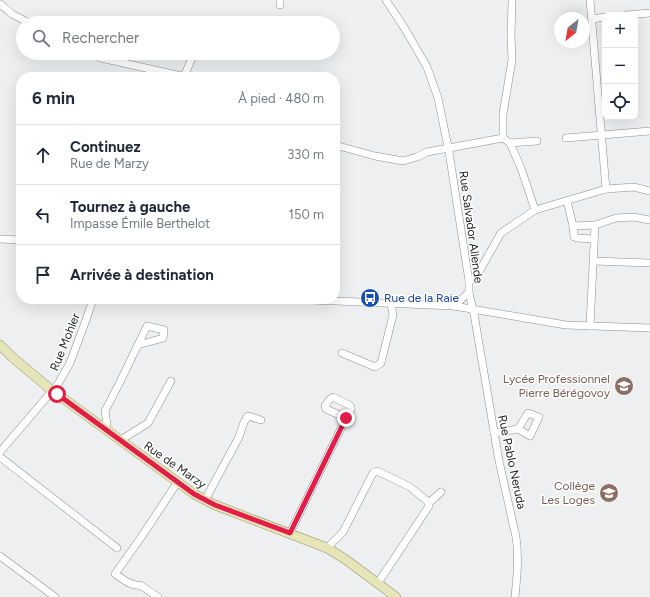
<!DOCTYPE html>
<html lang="fr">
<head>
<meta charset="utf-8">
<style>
  body { margin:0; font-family:Figtree,sans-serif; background:#f6f6f7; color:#1f2937 }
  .controls { position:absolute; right:12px; top:12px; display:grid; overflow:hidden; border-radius:8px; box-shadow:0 4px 16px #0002 }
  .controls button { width:36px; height:36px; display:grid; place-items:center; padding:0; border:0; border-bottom:1px solid #e0e1e3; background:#fff; color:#1f2937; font:20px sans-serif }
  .compass { position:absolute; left:554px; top:12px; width:36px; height:36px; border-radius:50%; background:#fff; box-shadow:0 4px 16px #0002; rotate:211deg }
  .stop { position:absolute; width:12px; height:12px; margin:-9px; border:3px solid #e11d48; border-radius:50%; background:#fff }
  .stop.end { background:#e11d48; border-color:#fff; box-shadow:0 1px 4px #0008 }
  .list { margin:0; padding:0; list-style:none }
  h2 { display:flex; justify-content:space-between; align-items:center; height:52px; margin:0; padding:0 16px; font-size:17px }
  h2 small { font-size:13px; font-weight:400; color:#747a83 }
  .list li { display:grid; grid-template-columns:26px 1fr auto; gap:12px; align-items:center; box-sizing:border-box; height:60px; padding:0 16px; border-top:1px solid #e0e1e3 }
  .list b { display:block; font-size:15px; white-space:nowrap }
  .list p { margin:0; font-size:13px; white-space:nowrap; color:#747a83 }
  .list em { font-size:13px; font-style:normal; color:#747a83 }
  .icon { flex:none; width:22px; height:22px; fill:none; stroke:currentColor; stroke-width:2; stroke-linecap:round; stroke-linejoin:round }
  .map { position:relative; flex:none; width:650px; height:597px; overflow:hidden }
  .search { position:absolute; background:#fff; box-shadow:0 4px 16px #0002; left:16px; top:16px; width:324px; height:44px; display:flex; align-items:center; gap:10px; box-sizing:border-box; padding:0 14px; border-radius:22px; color:#747a83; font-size:15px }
  .panel { position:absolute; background:#fff; box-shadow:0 4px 16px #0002; left:16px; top:72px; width:324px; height:232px; border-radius:16px }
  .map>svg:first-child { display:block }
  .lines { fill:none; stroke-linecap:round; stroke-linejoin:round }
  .minor-casing { stroke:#8d8e8f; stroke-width:8 }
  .major-casing { stroke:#949465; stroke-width:10 }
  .minor { stroke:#fff; stroke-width:7 }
  .major { stroke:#e5e5b9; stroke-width:9 }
  .route { stroke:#e11d48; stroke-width:5 }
  .labels { text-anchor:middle; stroke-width:3; stroke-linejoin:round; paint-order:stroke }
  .street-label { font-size:12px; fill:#1f2020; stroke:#fff }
  .transit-label { font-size:12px; fill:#164399; stroke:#fff; text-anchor:start }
  .education-label { font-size:12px; fill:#785e54; stroke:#fff; text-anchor:end }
</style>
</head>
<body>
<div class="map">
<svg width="650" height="597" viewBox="0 0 650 597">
  <rect width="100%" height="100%" fill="#eeeff0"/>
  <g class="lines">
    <g class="minor-casing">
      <g id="minor">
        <path d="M386,0L405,29L427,67L438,98L449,152L469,281V293L474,314L499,461L516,537C519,557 517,577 515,597"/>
        <polyline points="590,0 606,189"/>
        <polyline points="0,4 12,14 29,23"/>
        <polyline points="280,5 280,0"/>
        <polyline points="627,15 650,13"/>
        <polyline points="592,19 605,17"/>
        <polyline points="91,53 101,58 186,77"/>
        <polyline points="185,77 186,72 194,53"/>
        <polyline points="503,138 503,114 512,60 511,35 512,2"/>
        <polyline points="566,138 650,131"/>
        <polyline points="510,143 521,168 535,210"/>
        <polyline points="335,145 375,156 403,161 417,157 427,152 503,138 510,143 537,141"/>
        <polyline points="567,201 573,226 595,225 616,218 633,217 650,220"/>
        <polyline points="573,226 574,237 577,238 594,239"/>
        <polyline points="0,239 21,240"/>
        <polyline points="594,261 650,263"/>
        <polyline points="469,281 472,280 476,277 501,233 535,210 606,189 634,187 650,191"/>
        <polyline points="288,299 454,306 566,325 650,328"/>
        <polyline points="454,306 467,294 469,293"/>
        <polyline points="590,326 595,225"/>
        <polyline points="342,353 375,367 381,363 393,315 391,303"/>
        <polyline points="104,429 107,424 105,411 120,382 147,326 164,330 163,338 138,345"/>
        <polyline points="494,433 518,429 530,436 539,417 528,413 518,429"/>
        <polyline points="121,441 124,438 148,423 171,381"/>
        <polyline points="0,452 58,384 70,363 86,320 93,299"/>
        <polyline points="0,457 117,548"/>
        <polyline points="205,500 239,437 244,422 248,416 261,420"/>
        <polyline points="429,503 441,492"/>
        <polyline points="290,533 346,418 351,410 351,407 349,405 333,397 329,400 325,406 326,409 346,418"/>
        <polyline points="327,548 343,532 373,473 377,471 396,480 410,487 427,501 429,503 429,506 380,580 377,583"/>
        <polyline points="0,556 55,597"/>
        <path d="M158,597L140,585C131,587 122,578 115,574L142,536L177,483"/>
      </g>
    </g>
    <g class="major-casing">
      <polyline id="major" points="0,345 12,357 49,388 194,494 215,505 327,548 345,559 396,597"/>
    </g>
    <use href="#minor" class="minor"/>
    <use href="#major" class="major"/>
  </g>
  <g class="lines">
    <polyline class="route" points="57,394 194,494 215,505 290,533 346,418"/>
  </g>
  <defs>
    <g id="bus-disc" transform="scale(1)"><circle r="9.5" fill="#1a4fb4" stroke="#fff"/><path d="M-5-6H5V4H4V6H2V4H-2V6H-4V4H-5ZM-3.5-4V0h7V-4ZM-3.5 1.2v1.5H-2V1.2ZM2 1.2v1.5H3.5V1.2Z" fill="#fff"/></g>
    <g id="school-disc" transform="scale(1)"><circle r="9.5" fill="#8d6e63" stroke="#fff"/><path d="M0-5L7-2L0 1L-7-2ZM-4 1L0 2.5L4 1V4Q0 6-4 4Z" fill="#fff"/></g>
  </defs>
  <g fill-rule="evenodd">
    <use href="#bus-disc" x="370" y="298"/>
    <use href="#school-disc" x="624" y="386"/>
    <use href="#school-disc" x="609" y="493"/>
  </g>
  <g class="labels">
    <g class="street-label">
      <text transform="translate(471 227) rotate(82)" y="4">Rue Salvador Allende</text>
      <text transform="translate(65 342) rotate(-68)" y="4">Rue Mohler</text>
      <text transform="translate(512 462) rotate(78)" y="4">Rue Pablo Neruda</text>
      <text transform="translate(175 465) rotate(35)" y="4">Rue de Marzy</text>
    </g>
    <g class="transit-label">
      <text x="384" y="302">Rue de la Raie</text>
    </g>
    <g class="education-label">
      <text x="610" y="383">Lycée Professionnel<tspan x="610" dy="14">Pierre Bérégovoy</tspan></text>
      <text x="595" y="490">Collège<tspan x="595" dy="14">Les Loges</tspan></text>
    </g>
  </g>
</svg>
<div class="controls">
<button>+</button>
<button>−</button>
<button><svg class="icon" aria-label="locate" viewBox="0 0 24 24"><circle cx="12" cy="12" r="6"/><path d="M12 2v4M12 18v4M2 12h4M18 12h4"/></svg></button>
</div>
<svg class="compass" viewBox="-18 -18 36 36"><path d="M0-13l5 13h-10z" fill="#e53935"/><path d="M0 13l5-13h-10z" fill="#747a83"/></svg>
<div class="stop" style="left:57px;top:394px"></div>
<div class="stop end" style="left:346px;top:418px"></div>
<div class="search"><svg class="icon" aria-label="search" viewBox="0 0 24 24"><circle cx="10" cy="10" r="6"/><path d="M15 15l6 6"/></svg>Rechercher</div>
<section class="panel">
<h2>6 min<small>À pied · 480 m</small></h2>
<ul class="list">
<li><svg class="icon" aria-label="ahead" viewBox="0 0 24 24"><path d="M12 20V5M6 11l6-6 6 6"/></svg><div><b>Continuez</b><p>Rue de Marzy</p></div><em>330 m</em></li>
<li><svg class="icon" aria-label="left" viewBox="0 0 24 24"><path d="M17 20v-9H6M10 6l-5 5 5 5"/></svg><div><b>Tournez à gauche</b><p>Impasse Émile Berthelot</p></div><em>150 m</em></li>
<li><svg class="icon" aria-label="arrive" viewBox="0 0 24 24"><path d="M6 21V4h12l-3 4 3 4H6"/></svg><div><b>Arrivée à destination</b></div></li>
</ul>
</section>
</div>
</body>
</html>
